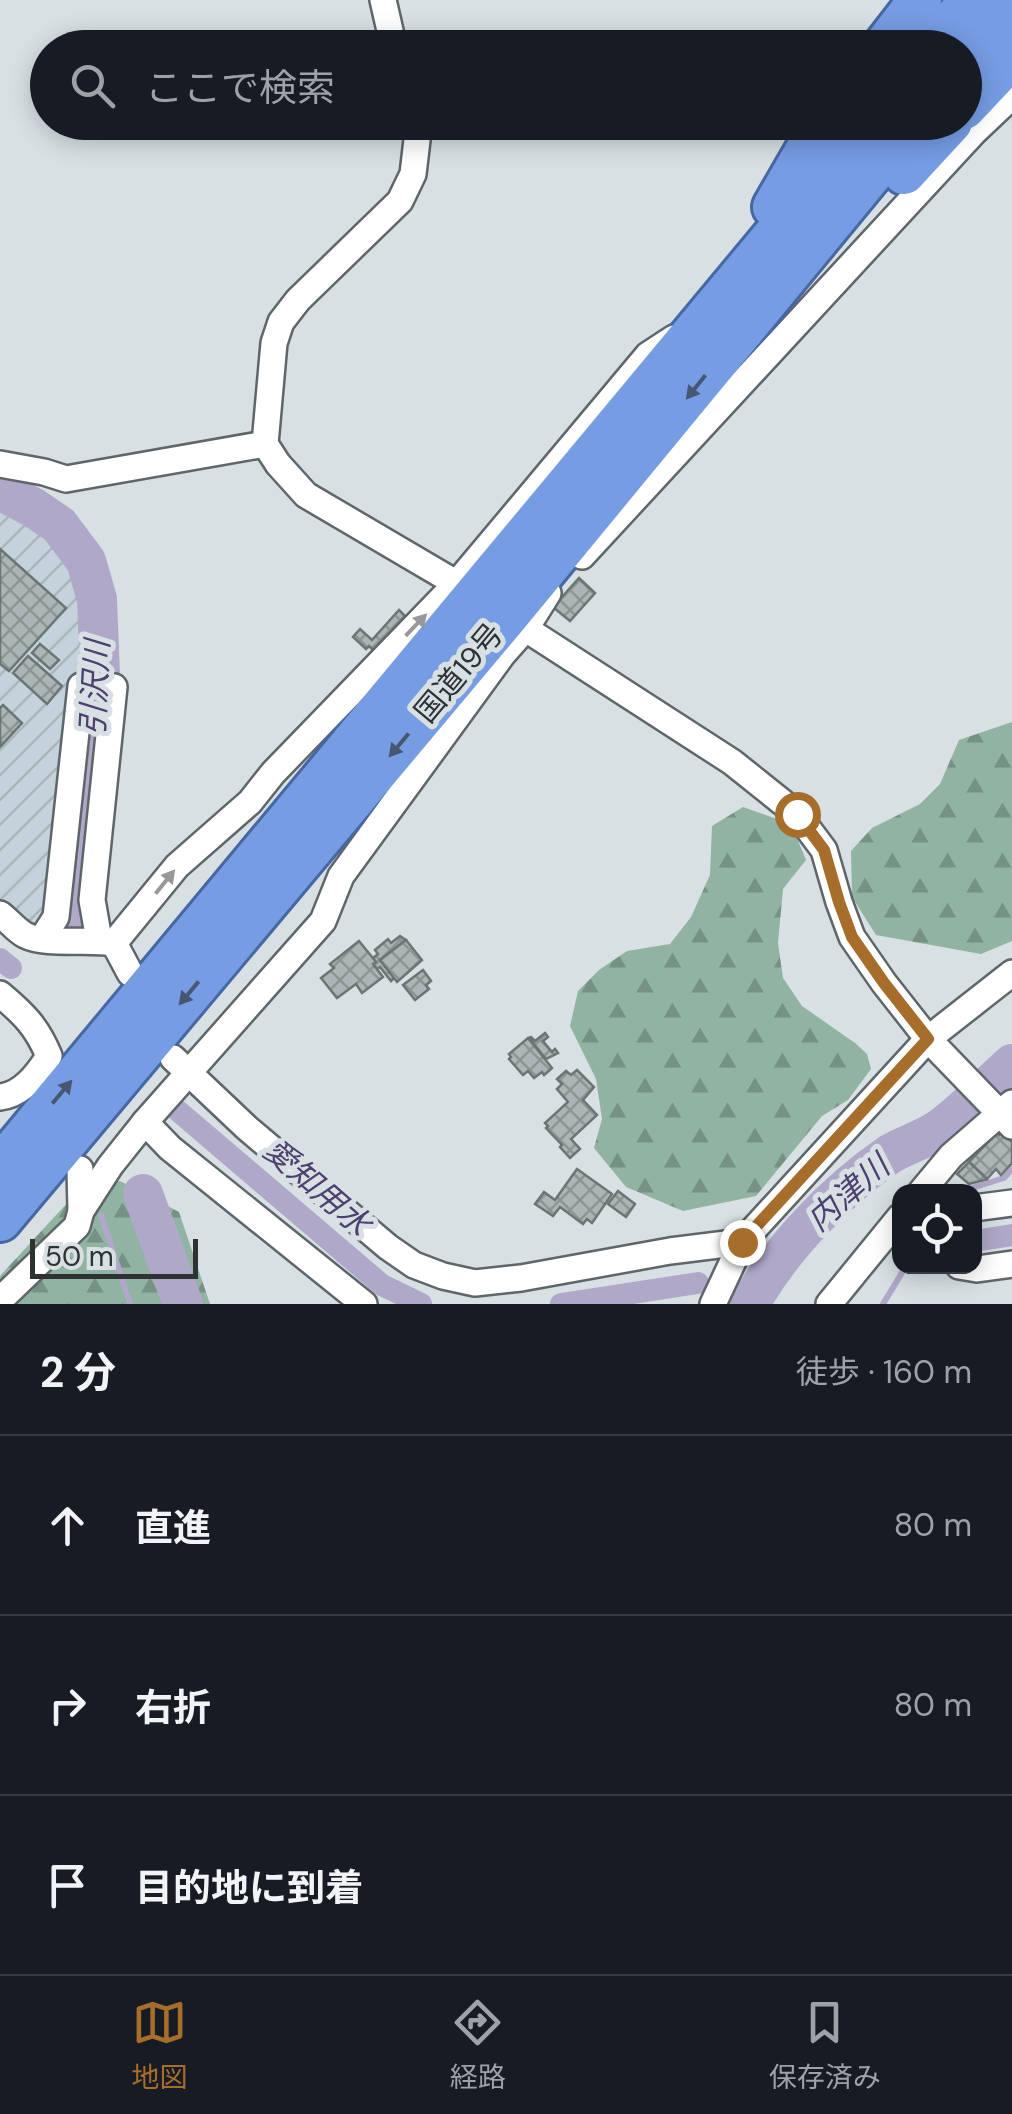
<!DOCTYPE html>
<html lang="ja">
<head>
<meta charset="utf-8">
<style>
  body { margin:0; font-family:"DM Sans","Noto Sans JP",sans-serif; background:#20242c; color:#f1f3f6 }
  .controls { position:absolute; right:30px; bottom:30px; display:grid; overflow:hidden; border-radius:20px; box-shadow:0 5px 25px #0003 }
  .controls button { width:90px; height:90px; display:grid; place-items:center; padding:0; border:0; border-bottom:2px solid #363941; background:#171b24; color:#f1f3f6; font:50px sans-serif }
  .scale { position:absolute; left:30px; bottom:25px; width:168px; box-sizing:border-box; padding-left:10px; border:5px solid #2f3233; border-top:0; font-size:28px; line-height:35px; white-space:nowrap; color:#2f3233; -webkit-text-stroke:8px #d8e0e4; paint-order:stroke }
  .stop { position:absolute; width:30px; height:30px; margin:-22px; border:8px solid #a66d2b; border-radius:50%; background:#fff }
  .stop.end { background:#a66d2b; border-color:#fff; box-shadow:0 2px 10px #0008 }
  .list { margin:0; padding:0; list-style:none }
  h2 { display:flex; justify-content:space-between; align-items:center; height:130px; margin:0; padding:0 40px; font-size:42px }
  h2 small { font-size:32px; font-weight:400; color:#9ea1a6 }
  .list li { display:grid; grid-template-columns:65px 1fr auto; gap:30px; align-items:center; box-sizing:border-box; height:180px; padding:0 40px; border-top:2px solid #363941 }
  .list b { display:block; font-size:38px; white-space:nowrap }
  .list em { font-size:32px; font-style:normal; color:#9ea1a6 }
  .icon { flex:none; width:55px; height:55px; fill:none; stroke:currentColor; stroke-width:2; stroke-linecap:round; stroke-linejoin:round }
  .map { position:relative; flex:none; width:1012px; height:1304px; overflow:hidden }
  .search { position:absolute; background:#171b24; box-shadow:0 5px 25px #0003; left:30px; right:30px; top:30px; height:110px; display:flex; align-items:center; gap:25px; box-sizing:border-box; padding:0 35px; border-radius:55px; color:#9ea1a6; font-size:38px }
  .sheet { height:670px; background:#171b24 }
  nav { display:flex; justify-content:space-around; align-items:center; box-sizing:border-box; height:140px; border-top:2px solid #363941; background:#171b24; font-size:28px; color:#9ea1a6 }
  nav a { display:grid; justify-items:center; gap:5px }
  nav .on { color:#a66d2b }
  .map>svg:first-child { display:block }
  .industrial { fill:url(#industrial-furrows) }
  .forest { fill:url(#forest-firs) }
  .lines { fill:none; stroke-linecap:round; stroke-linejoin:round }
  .stream { stroke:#afa8c9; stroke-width:6 }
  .canal { stroke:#afa8c9; stroke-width:22 }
  .river { stroke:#afa8c9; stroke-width:40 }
  .building { fill:url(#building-cross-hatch); stroke:#6c7574; stroke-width:2.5 }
  .minor-casing { stroke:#5e6669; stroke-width:30 }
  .trunk-casing { stroke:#4667a2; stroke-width:48 }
  .minor { stroke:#fff; stroke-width:25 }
  .trunk { stroke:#769ce4; stroke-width:42 }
  .oneway { fill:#485771 }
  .oneway2 { fill:#979899 }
  .route { stroke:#a66d2b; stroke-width:12 }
  .labels { text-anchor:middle; stroke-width:10; stroke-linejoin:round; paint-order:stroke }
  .street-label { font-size:30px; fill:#2f3233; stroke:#d8e0e4 }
  .water-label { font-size:32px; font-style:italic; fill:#4b406e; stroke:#d8e0e4 }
</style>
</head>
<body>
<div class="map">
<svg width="1012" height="1304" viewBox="0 0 1012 1304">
  <defs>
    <pattern id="industrial-furrows" width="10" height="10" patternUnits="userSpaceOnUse" patternTransform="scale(2.5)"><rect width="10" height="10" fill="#c4d3db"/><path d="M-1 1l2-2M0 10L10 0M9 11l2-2" fill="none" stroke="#a9b6bc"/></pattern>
    <pattern id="forest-firs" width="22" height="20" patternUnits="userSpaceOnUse" patternTransform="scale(2.5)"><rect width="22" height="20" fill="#90b3a2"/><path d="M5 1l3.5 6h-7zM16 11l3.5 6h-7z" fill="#769285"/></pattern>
    <pattern id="building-cross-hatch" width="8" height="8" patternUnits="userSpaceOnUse" patternTransform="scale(2.5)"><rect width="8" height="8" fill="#abb5b5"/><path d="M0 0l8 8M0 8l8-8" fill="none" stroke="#8c9494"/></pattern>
  </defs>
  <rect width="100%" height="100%" fill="#d8e0e4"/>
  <polygon class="industrial" points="0,502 17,509 55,541 75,569 84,588 87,628 78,683 56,895 34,931 0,909"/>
  <g class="forest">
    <polygon points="1012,722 1012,941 981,954 876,935 852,897 851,851 872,828 920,804 940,784 959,740"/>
    <polygon points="743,807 791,824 806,860 783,889 778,943 783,978 802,1006 855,1043 867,1054 871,1069 848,1100 822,1116 756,1196 683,1211 626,1187 594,1148 602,1119 596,1079 570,1026 578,991 599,970 627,951 670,944 691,917 710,875 712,826"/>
    <polygon points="120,1181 179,1212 210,1304 0,1304 0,1276 80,1189"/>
  </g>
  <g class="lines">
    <g class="stream">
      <polyline points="959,1192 1004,1178 1012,1169"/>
      <polyline points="101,1215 130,1304"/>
      <polyline points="883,1304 906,1266"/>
    </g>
    <g class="canal">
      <polyline points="0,959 11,968"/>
      <polyline points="177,1110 382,1285 421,1304"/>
      <polyline points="974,1241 1012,1235"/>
      <polyline points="561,1304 698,1283"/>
    </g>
    <g class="river">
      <polyline points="0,490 34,508 59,525 86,561 97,599 100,676 73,928"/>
      <polyline points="143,1194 183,1304"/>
      <path d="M750,1304C780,1249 837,1190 890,1154C905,1145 923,1140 938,1130C963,1113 989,1084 1012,1064"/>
    </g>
  </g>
  <g class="building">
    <polygon points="0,549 66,608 9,671 0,664"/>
    <polygon points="579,578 595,593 570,621 553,607"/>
    <polygon points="399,610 407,618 380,648 378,646 373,650 369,646 366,649 353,637 360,629 372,640"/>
    <polygon points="40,644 59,660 50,669 32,653"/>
    <polygon points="28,656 62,686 47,704 13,673"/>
    <polygon points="3,705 22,723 0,747 0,708"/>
    <polygon points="400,936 406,940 380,960 394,978 391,981 380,967 377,969 373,964 376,962 373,958 378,954 375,950 388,939 391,943"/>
    <polygon points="406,940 422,960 397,982 380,960"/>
    <polygon points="359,941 376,962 373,964 383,977 362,993 356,984 337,998 321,978 334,968 330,964"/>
    <polygon points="423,970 431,981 426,985 429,989 415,1000 403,985"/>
    <polygon points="545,1033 548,1037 543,1041 552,1052 555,1049 558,1053 546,1059 529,1038 531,1037 535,1041"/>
    <polygon points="528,1038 552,1068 544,1075 542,1072 534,1078 528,1071 523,1075 509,1059 511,1057 509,1054"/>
    <polygon points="577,1070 594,1087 583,1100 597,1115 571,1139 580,1149 570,1158 560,1147 562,1145 546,1128 548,1126 545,1123 568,1102 557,1089 562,1084 557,1079 566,1071 571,1075"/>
    <polygon points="1001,1132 1012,1142 1012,1163 1001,1175 996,1169 987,1179 969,1162 997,1133 999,1135"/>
    <polygon points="969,1162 987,1179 988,1179 969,1184 957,1174"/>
    <polygon points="577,1169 612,1194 592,1223 587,1219 583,1224 560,1207 553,1216 535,1204 544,1192 555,1200"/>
    <polygon points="618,1191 635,1204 626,1217 608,1204"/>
  </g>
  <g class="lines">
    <g class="minor-casing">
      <g id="minor">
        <polyline points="383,0 394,48"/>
        <polyline points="413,122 417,140 413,174 400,201 298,300 281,322 274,343 265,444 278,464 306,495 471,592"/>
        <polyline points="0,464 44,472 66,479 265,444"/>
        <polyline points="582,556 974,132 1012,96"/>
        <polyline points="512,620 732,762 797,814 824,850 839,902 852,937 884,983 928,1039 1012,1126"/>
        <path d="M0,914C8,920 16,930 25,935C46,946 89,938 114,943L177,866L250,802L273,773L457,583L648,355L674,338"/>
        <polyline points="42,939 56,917 81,686"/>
        <polyline points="99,940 92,900 114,687"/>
        <polyline points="114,943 130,973"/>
        <path d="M0,994C24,1014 37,1027 49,1056C38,1074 22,1095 0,1097"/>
        <polyline points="173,1058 247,1128 388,1247 414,1265 443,1276 475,1283 521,1278 670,1251 742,1242"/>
        <polyline points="145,1122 170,1148 364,1304"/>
        <polyline points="80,1169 81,1211"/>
        <polyline points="921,1192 951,1156 1012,1103"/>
        <polyline points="974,1208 1012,1203"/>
        <polyline points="959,1266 977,1269 1012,1264"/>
        <polyline points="0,1300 77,1226 81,1211 110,1166 145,1122 323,921 341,876 503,654 526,628 548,593"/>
        <polyline points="713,1304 742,1242 928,1039 1012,973"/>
        <polyline points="829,1304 900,1217"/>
      </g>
    </g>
    <g class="trunk-casing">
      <g id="trunk">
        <polyline points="883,48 920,0"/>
        <polyline points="931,48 971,0"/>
        <polyline points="964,61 1012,3"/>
        <polyline points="964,108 1012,57"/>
        <polyline points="904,173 951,122"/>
        <polyline points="774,207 811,143 826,122"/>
        <polyline points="0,1167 869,122"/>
        <polyline points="0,1220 507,616 914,122"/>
      </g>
    </g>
    <use href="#minor" class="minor"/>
    <use href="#trunk" class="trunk"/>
  </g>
  <defs><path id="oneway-solid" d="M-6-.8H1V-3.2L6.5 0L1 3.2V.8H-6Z" transform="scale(2.5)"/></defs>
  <g class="oneway">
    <use href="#oneway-solid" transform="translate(696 387) rotate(129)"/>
    <use href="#oneway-solid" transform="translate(399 745) rotate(130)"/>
    <use href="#oneway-solid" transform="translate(189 993) rotate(130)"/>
    <use href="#oneway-solid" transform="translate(62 1092) rotate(-50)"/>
  </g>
  <g class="oneway2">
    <use href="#oneway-solid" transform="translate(416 625) rotate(-46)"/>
    <use href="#oneway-solid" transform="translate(165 882) rotate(-51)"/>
  </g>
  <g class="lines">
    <polyline class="route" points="742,1242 928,1039 884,983 852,937 839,902 824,850 797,814"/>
  </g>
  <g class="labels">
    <g class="street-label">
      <text transform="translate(459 673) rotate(-50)" y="10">国道19号</text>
    </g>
    <g class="water-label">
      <text transform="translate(95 688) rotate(-87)" y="11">引沢川</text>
      <text transform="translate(317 1187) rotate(41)" y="11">愛知用水</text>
      <text transform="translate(848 1193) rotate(-41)" y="11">内津川</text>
    </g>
  </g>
</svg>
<div class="controls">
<button><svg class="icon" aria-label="locate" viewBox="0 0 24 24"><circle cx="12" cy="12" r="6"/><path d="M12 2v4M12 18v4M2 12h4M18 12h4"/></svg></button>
</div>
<div class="scale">50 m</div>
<div class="stop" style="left:797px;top:814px"></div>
<div class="stop end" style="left:742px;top:1242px"></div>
<div class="search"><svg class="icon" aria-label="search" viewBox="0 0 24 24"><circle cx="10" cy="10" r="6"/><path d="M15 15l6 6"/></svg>ここで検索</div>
</div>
<section class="sheet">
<h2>2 分<small>徒歩 · 160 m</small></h2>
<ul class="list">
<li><svg class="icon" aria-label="ahead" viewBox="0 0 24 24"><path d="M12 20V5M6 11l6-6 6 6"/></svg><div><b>直進</b></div><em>80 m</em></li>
<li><svg class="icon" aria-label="right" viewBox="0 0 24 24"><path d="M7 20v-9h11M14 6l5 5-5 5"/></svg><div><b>右折</b></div><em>80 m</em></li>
<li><svg class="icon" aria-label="arrive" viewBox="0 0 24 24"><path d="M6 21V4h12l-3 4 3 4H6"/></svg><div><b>目的地に到着</b></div></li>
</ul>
</section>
<nav>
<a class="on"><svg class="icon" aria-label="map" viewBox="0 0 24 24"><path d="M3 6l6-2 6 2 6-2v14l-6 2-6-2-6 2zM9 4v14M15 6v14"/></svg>地図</a>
<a><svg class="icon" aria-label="directions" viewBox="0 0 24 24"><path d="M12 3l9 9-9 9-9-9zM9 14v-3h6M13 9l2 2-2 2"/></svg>経路</a>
<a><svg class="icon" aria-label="saved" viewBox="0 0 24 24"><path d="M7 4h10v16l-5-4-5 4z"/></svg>保存済み</a>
</nav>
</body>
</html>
